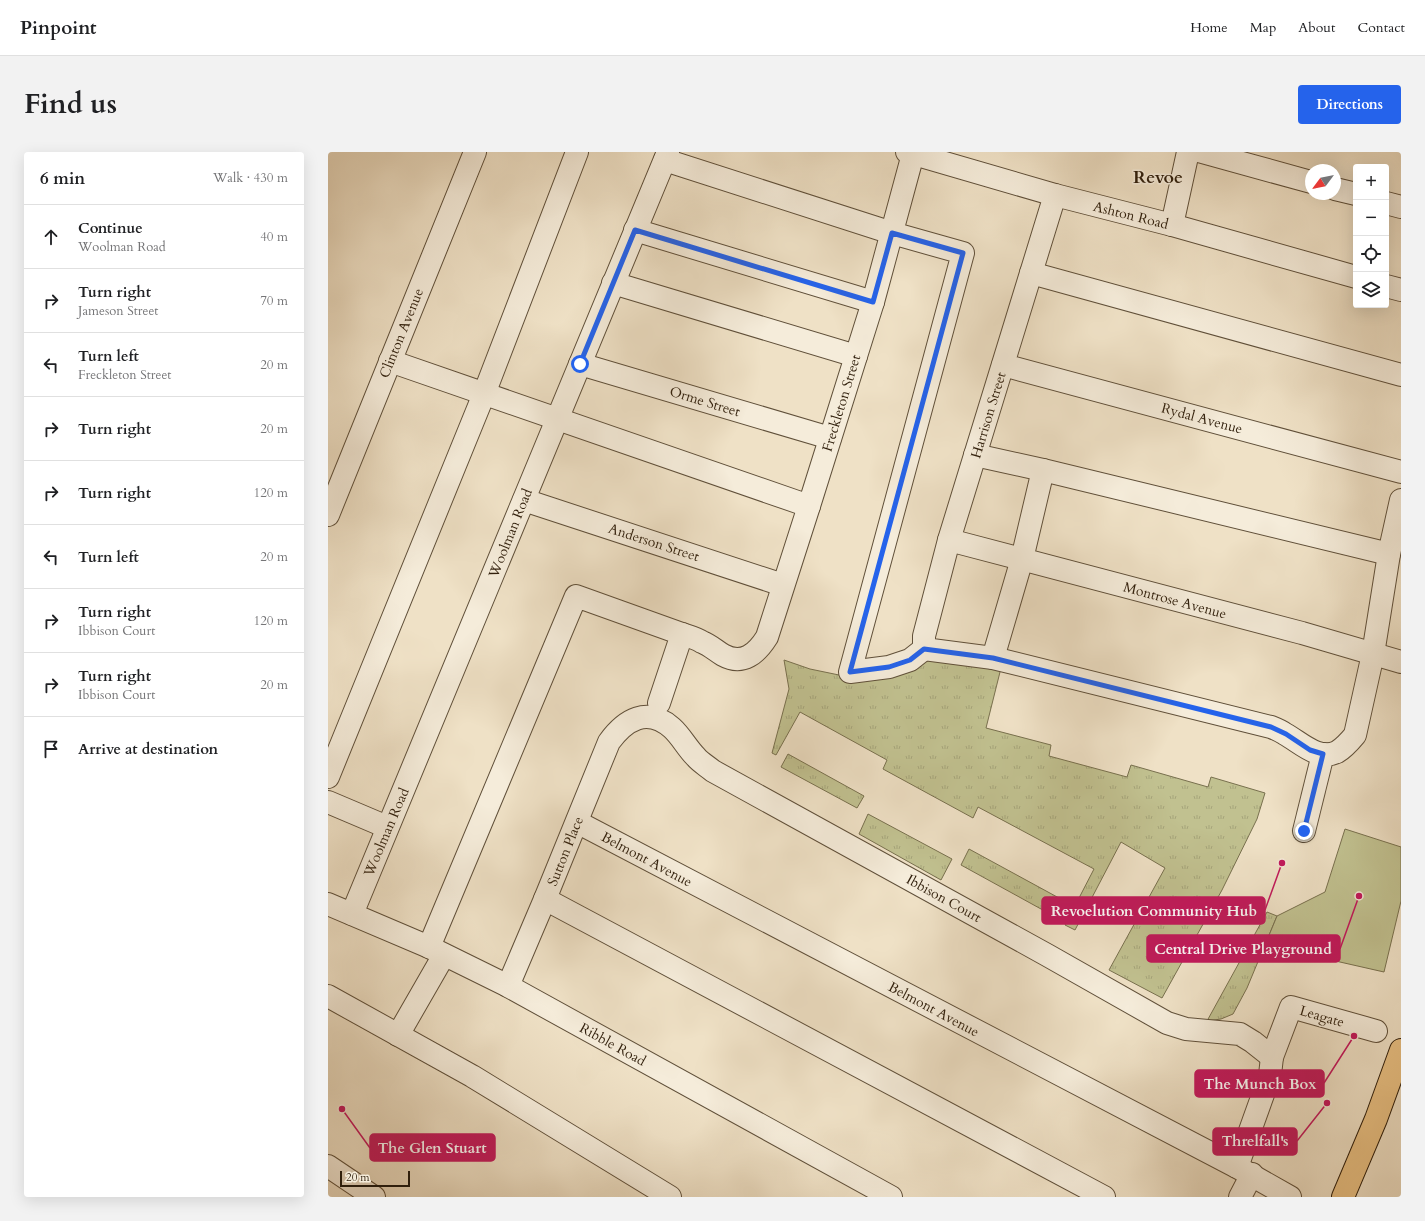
<!DOCTYPE html>
<html lang="en">
<head>
<meta charset="utf-8">
<style>
  body { margin:0; font-family:Cardo,serif; background:#f2f2f2; color:#202124 }
  .controls { position:absolute; right:12px; top:12px; display:grid; overflow:hidden; border-radius:4px; box-shadow:0 4px 16px #0002 }
  .controls button { width:36px; height:36px; display:grid; place-items:center; padding:0; border:0; border-bottom:1px solid #e0e0e0; background:#fff; color:#202124; font:20px sans-serif }
  .compass { position:absolute; left:977px; top:12px; width:36px; height:36px; border-radius:50%; background:#fff; box-shadow:0 4px 16px #0002; rotate:238deg }
  .scale { position:absolute; left:12px; bottom:10px; width:70px; box-sizing:border-box; padding-left:4px; border:2px solid #301f0c; border-top:0; font-size:11px; line-height:14px; white-space:nowrap; color:#301f0c; -webkit-text-stroke:3px #f5ecda; paint-order:stroke }
  .stop { position:absolute; width:12px; height:12px; margin:-9px; border:3px solid #2563eb; border-radius:50%; background:#fff }
  .stop.end { background:#2563eb; border-color:#fff; box-shadow:0 1px 4px #0008 }
  .list { margin:0; padding:0; list-style:none }
  h2 { display:flex; justify-content:space-between; align-items:center; height:52px; margin:0; padding:0 16px; font-size:17px }
  h2 small { font-size:13px; font-weight:400; color:#757577 }
  .list li { display:grid; grid-template-columns:26px 1fr auto; gap:12px; align-items:center; box-sizing:border-box; height:64px; padding:0 16px; border-top:1px solid #e0e0e0 }
  .list b { display:block; font-size:15px; white-space:nowrap }
  .list p { margin:0; font-size:13px; white-space:nowrap; color:#757577 }
  .list em { font-size:13px; font-style:normal; color:#757577 }
  .icon { flex:none; width:22px; height:22px; fill:none; stroke:currentColor; stroke-width:2; stroke-linecap:round; stroke-linejoin:round }
  .map { position:relative; flex:none; width:1073px; height:1045px; overflow:hidden; border-radius:4px }
  header { display:flex; align-items:center; gap:24px; box-sizing:border-box; height:56px; padding:0 20px; background:#fff; border-bottom:1px solid #e0e0e0 }
  header strong { font-size:19px }
  nav { display:flex; gap:22px; margin-inline-start:auto; font-size:14px }
  .intro { display:flex; align-items:center; justify-content:space-between; box-sizing:border-box; height:96px; padding:0 24px }
  h1 { margin:0; font-size:28px }
  .button { padding:10px 18px; border-radius:4px; background:#2563eb; color:#fff; font-size:14px; font-weight:700 }
  main { display:flex; gap:24px; padding:0 24px }
  aside { flex:1; background:#fff; border-radius:4px; box-shadow:0 4px 16px #0002 }
  .map>svg:first-child { display:block }
  .grass { fill:url(#grass-tufts); stroke:#78704e }
  .park { fill:#c1c190; stroke:#78704e }
  .lines { fill:none; stroke-linecap:round; stroke-linejoin:round }
  .minor-casing { stroke:#60503a; stroke-width:24 }
  .major-casing { stroke:#301f0c; stroke-width:24 }
  .minor { stroke:#f5ecda; stroke-width:22 }
  .major { stroke:#e8c083; stroke-width:22 }
  .route { stroke:#2563eb; stroke-width:5 }
  .labels { text-anchor:middle; stroke-width:3; stroke-linejoin:round; paint-order:stroke }
  .street-label { font-size:14px; fill:#301f0c; stroke:#f5ecda }
  .district-label { font-size:18px; font-weight:bold; fill:#301f0c; stroke:#f5ecda }
  .leader { fill:none; stroke:#c2185b; stroke-width:1.5 }
  .callout-dot { fill:#c2185b; stroke:#f5ecda; stroke-width:1.5 }
  .callout { fill:#c2185b; stroke:#c2185b; stroke-width:1.5 }
  .callout-label { font-size:15px; text-anchor:middle; font-weight:bold; fill:#fff }
</style>
</head>
<body>
<header>
<strong>Pinpoint</strong>
<nav><a>Home</a><a>Map</a><a>About</a><a>Contact</a></nav>
</header>
<div class="intro"><h1>Find us</h1><a class="button">Directions</a></div>
<main>
<aside>
<h2>6 min<small>Walk · 430 m</small></h2>
<ul class="list">
<li><svg class="icon" aria-label="ahead" viewBox="0 0 24 24"><path d="M12 20V5M6 11l6-6 6 6"/></svg><div><b>Continue</b><p>Woolman Road</p></div><em>40 m</em></li>
<li><svg class="icon" aria-label="right" viewBox="0 0 24 24"><path d="M7 20v-9h11M14 6l5 5-5 5"/></svg><div><b>Turn right</b><p>Jameson Street</p></div><em>70 m</em></li>
<li><svg class="icon" aria-label="left" viewBox="0 0 24 24"><path d="M17 20v-9H6M10 6l-5 5 5 5"/></svg><div><b>Turn left</b><p>Freckleton Street</p></div><em>20 m</em></li>
<li><svg class="icon" aria-label="right" viewBox="0 0 24 24"><path d="M7 20v-9h11M14 6l5 5-5 5"/></svg><div><b>Turn right</b></div><em>20 m</em></li>
<li><svg class="icon" aria-label="right" viewBox="0 0 24 24"><path d="M7 20v-9h11M14 6l5 5-5 5"/></svg><div><b>Turn right</b></div><em>120 m</em></li>
<li><svg class="icon" aria-label="left" viewBox="0 0 24 24"><path d="M17 20v-9H6M10 6l-5 5 5 5"/></svg><div><b>Turn left</b></div><em>20 m</em></li>
<li><svg class="icon" aria-label="right" viewBox="0 0 24 24"><path d="M7 20v-9h11M14 6l5 5-5 5"/></svg><div><b>Turn right</b><p>Ibbison Court</p></div><em>120 m</em></li>
<li><svg class="icon" aria-label="right" viewBox="0 0 24 24"><path d="M7 20v-9h11M14 6l5 5-5 5"/></svg><div><b>Turn right</b><p>Ibbison Court</p></div><em>20 m</em></li>
<li><svg class="icon" aria-label="arrive" viewBox="0 0 24 24"><path d="M6 21V4h12l-3 4 3 4H6"/></svg><div><b>Arrive at destination</b></div></li>
</ul>
</aside>
<div class="map">
<svg width="1073" height="1045" viewBox="0 0 1073 1045">
  <defs>
    <pattern id="grass-tufts" width="24" height="20" patternUnits="userSpaceOnUse"><rect width="24" height="20" fill="#c1c190"/><path d="M3 7l-1-3M5 7V3M7 7l1-3M15 17l-1-3M17 17v-4M19 17l1-3" fill="none" stroke="#a6a57b"/></pattern>
  </defs>
  <rect width="100%" height="100%" fill="#efe1c6"/>
  <filter id="stains"><feTurbulence type="fractalNoise" baseFrequency=".005" numOctaves="4"/><feColorMatrix values="0 0 0 0 .2 0 0 0 0 .09 0 0 0 0 .02 0 0 0 .5 -.17"/></filter>
  <radialGradient id="worn" r=".72"><stop offset=".6" stop-color="#630" stop-opacity="0"/><stop offset="1" stop-color="#630" stop-opacity=".3"/></radialGradient>
  <g class="grass">
    <polygon points="456,508 482,517 511,523 582,508 675,508 658,576 723,593 721,604 799,625 803,613 880,635 883,625 937,641 929,667 894,738 834,846 781,818 837,716 793,690 747,778 737,773 766,717 650,655 645,666 555,617 559,608 472,560 448,603 444,601 461,537"/>
    <polygon points="460,602 536,644 529,656 453,615"/>
    <polygon points="540,662 624,707 613,728 531,682"/>
    <polygon points="641,697 742,752 733,768 633,713"/>
    <polygon points="939,760 949,764 919,836 905,862 893,867 879,869"/>
  </g>
  <polygon class="park" points="1017,677 1073,695 1073,749 1056,820 937,793 949,764 997,740"/>
  <g class="lines">
    <g class="minor-casing">
      <g id="minor">
        <polyline points="579,0 727,43 844,73 1028,125"/>
        <polyline points="874,0 983,30"/>
        <polyline points="337,8 564,81 635,101 522,520 561,515 582,508 596,497"/>
        <polyline points="1007,37 1028,42"/>
        <path d="M727,43L621,388L596,484V497L665,506L943,575C948,577 953,579 957,582C972,590 990,609 1009,600C1016,596 1022,589 1027,583L1045,502L1061,402L1073,348"/>
        <polyline points="1058,51 1073,55"/>
        <polyline points="844,73 860,0"/>
        <polyline points="307,78 545,150"/>
        <polyline points="703,121 1073,223"/>
        <polyline points="285,131 528,204"/>
        <polyline points="1058,134 1073,138"/>
        <polyline points="62,209 481,354"/>
        <polyline points="252,212 502,286"/>
        <polyline points="675,213 1073,320"/>
        <polyline points="647,303 715,318 1061,402"/>
        <polyline points="196,348 455,433"/>
        <polyline points="0,363 147,0"/>
        <polyline points="621,388 974,481 1073,510"/>
        <polyline points="665,506 694,407 715,318"/>
        <path d="M331,551L354,482C360,484 368,486 374,490C382,493 388,499 395,503C415,514 429,501 439,485L481,354L545,150L585,2"/>
        <polyline points="0,625 156,242 249,0"/>
        <polyline points="0,650 59,675"/>
        <polyline points="249,670 909,1015 962,1045"/>
        <polyline points="976,679 995,602"/>
        <polyline points="217,747 776,1045"/>
        <polyline points="0,752 101,795 180,834 563,1045"/>
        <polyline points="24,762 340,0"/>
        <polyline points="101,795 248,444 354,482"/>
        <path d="M180,834L217,747L281,590C297,568 319,554 344,576C353,584 359,596 368,605C372,610 379,614 385,619L719,803L839,871L858,877L912,882L925,890L944,905"/>
        <polyline points="0,844 144,924 342,1045"/>
        <polyline points="70,883 116,803"/>
        <polyline points="0,1014 46,1045"/>
        <polyline points="909,1015 942,923 944,905 963,855 1048,879"/>
        <polyline points="912,1045 924,1022"/>
      </g>
    </g>
    <g class="major-casing">
      <polyline id="major" points="1015,1045 1048,967 1073,898"/>
    </g>
    <use href="#minor" class="minor"/>
    <use href="#major" class="major"/>
  </g>
  <g class="lines">
    <polyline class="route" points="252,212 307,78 545,150 564,81 635,101 522,520 561,515 582,508 596,497 665,506 943,575 958,582 982,598 995,602 976,679"/>
  </g>
  <g class="labels">
    <g class="street-label">
      <text transform="translate(803 63) rotate(14)" y="5">Ashton Road</text>
      <text transform="translate(73 181) rotate(-68)" y="5">Clinton Avenue</text>
      <text transform="translate(377 249) rotate(17)" y="5">Orme Street</text>
      <text transform="translate(513 251) rotate(-73)" y="5">Freckleton Street</text>
      <text transform="translate(660 263) rotate(-73)" y="5">Harrison Street</text>
      <text transform="translate(874 266) rotate(15)" y="5">Rydal Avenue</text>
      <text transform="translate(182 381) rotate(-68)" y="5">Woolman Road</text>
      <text transform="translate(326 390) rotate(18)" y="5">Anderson Street</text>
      <text transform="translate(847 448) rotate(15)" y="5">Montrose Avenue</text>
      <text transform="translate(58 680) rotate(-67)" y="5">Woolman Road</text>
      <text transform="translate(237 699) rotate(-68)" y="5">Sutton Place</text>
      <text transform="translate(319 707) rotate(28)" y="5">Belmont Avenue</text>
      <text transform="translate(616 746) rotate(29)" y="5">Ibbison Court</text>
      <text transform="translate(606 857) rotate(28)" y="5">Belmont Avenue</text>
      <text transform="translate(994 864) rotate(16)" y="5">Leagate</text>
      <text transform="translate(285 892) rotate(29)" y="5">Ribble Road</text>
    </g>
    <g class="district-label">
      <text x="830" y="31">Revoe</text>
    </g>
  </g>
  <path class="leader" d="M954 711L937 758M1031 744L1012 797M1026 884L996 931M999 951L969 989M14 957L42 996"/>
  <g class="callout-dot">
    <circle cx="954" cy="711" r="4"/>
    <circle cx="1031" cy="744" r="4"/>
    <circle cx="1026" cy="884" r="4"/>
    <circle cx="999" cy="951" r="4"/>
    <circle cx="14" cy="957" r="4"/>
  </g>
  <g class="callout">
    <rect x="714" y="745" width="223" height="27" rx="4"/>
    <rect x="819" y="783" width="193" height="27" rx="4"/>
    <rect x="867" y="918" width="129" height="27" rx="4"/>
    <rect x="885" y="976" width="84" height="27" rx="4"/>
    <rect x="42" y="982" width="125" height="27" rx="4"/>
  </g>
  <g class="callout-label">
    <text x="826" y="764">Revoelution Community Hub</text>
    <text x="915" y="802">Central Drive Playground</text>
    <text x="932" y="937">The Munch Box</text>
    <text x="927" y="994">Threlfall's</text>
    <text x="104" y="1001">The Glen Stuart</text>
  </g>
  <rect width="100%" height="100%" filter="url(#stains)"/>
  <rect width="100%" height="100%" fill="url(#worn)"/>
</svg>
<div class="controls">
<button>+</button>
<button>−</button>
<button><svg class="icon" aria-label="locate" viewBox="0 0 24 24"><circle cx="12" cy="12" r="6"/><path d="M12 2v4M12 18v4M2 12h4M18 12h4"/></svg></button>
<button><svg class="icon" aria-label="layers" viewBox="0 0 24 24"><path d="M12 4l9 5-9 5-9-5zM3 14l9 5 9-5"/></svg></button>
</div>
<svg class="compass" viewBox="-18 -18 36 36"><path d="M0-13l5 13h-10z" fill="#e53935"/><path d="M0 13l5-13h-10z" fill="#757577"/></svg>
<div class="scale">20 m</div>
<div class="stop" style="left:252px;top:212px"></div>
<div class="stop end" style="left:976px;top:679px"></div>
</div>
</main>
</body>
</html>
